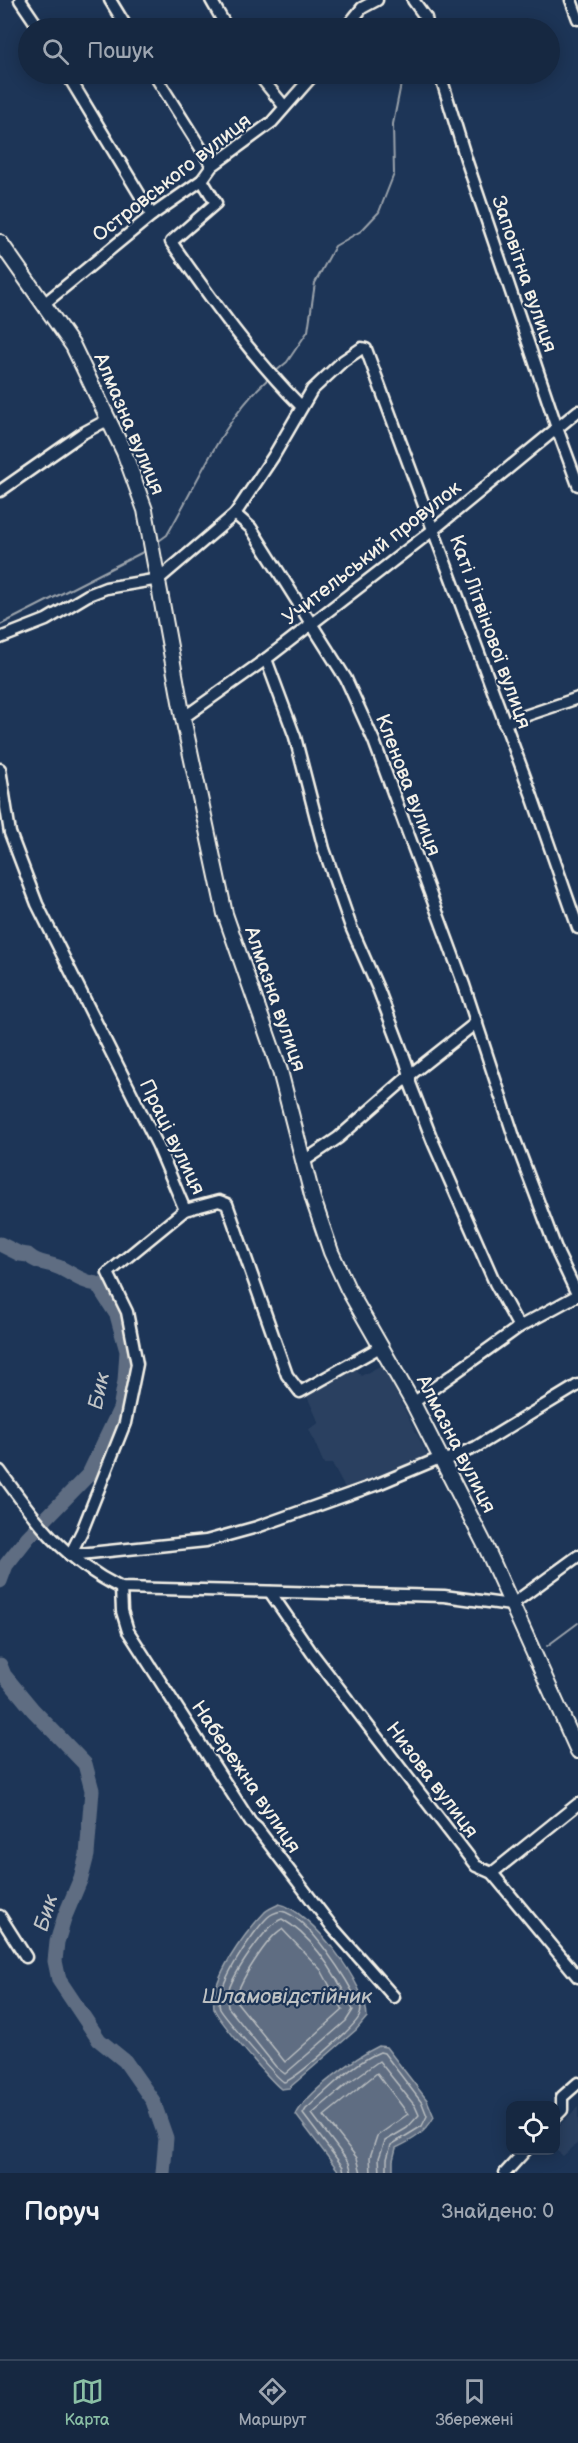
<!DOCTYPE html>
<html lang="uk">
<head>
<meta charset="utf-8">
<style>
	:root { --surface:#162841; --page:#23344c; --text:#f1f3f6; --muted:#9ea6b1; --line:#35445a; --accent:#8abfa5 }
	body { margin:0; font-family:"Balsamiq Sans",sans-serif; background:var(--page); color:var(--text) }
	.controls { position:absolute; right:18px; bottom:18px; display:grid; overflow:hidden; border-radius:12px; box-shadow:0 3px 15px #0003 }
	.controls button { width:54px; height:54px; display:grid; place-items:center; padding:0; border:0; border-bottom:2px solid var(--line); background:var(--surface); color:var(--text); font:30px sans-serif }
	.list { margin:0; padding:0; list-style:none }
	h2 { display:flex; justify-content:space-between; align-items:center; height:78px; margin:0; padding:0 24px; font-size:26px }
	h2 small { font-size:20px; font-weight:400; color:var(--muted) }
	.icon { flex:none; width:33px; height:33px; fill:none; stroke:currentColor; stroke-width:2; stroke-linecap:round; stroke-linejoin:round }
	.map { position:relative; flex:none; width:578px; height:2173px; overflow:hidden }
	.search { position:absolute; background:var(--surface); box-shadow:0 3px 15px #0003; left:18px; right:18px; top:18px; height:66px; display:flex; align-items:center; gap:15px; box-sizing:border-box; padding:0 21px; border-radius:33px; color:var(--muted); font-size:22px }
	.sheet { height:186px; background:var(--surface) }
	nav { display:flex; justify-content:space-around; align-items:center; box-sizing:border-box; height:84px; border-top:2px solid var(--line); background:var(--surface); font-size:16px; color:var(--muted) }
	nav a { display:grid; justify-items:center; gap:3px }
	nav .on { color:var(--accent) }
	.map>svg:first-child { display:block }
</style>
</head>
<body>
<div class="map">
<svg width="578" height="2173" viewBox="0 0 578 2173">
	<rect width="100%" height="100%" fill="#1d3557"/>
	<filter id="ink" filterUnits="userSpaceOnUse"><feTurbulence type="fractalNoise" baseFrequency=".0167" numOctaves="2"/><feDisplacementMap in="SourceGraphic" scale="12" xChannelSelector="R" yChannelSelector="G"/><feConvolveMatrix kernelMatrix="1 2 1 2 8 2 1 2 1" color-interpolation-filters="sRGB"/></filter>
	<g filter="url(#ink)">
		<g fill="#2a4060">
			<path d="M382,1365L429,1458L383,1478L346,1490L332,1464H324L309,1429L319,1423L306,1394L355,1367L361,1376Z"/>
			<path d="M578,2107V2143L563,2156L556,2150V2129Z"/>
		</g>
		<g fill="#5e6d82" stroke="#9aa2ab" stroke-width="1.5">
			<path d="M279,1904C311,1910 367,1986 367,2017L356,2030L289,2088L281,2089C271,2081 215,2017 214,2008C210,1979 244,1934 264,1913C267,1909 274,1907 279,1904Z"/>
			<path d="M379,2046L386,2047L427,2100L434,2117C425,2133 413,2140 396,2148L393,2160V2173H340L296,2115C306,2093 356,2057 379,2046Z"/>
		</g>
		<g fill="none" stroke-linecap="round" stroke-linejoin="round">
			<g stroke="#b8bcbf" stroke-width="1.5">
				<path d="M281,1911C309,1916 349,1983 361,2008C361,2012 361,2013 359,2017C353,2028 295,2080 284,2082C277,2079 223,2015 220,2009C213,1989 254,1930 268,1917C271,1914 277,1912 281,1911Z"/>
				<path d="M282,1919C314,1937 338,1978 353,2010L346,2021L285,2074L276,2067L228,2007C227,2002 227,1997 228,1992C233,1975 266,1924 282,1919Z"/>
				<path d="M282,1929L321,1970L343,2010L285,2062L236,2001C236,1985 268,1937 282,1929Z"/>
				<path d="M344,2173L343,2167L303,2114L306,2109C329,2089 353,2063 380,2052L384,2053L422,2103L427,2116L422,2126L391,2145L387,2159V2173"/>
				<path d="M352,2173L349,2163L312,2114L348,2083L379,2061L415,2106L419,2115L407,2128L385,2141L379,2158L380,2173"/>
				<path d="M361,2173L357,2158L324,2116L377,2073L408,2114L377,2136L370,2157L371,2173"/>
			</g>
			<g stroke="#9aa2ab" stroke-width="2">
				<path d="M418,28L420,18"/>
				<path d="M275,372L287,362L308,331L315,283L335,246L361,231L379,212L394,174L393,124L403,74"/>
				<path d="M156,543L167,535C198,482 222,420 269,378"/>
				<path d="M0,625L147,550"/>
				<path d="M547,1646L578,1623"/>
			</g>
			<g stroke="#5e6d82" stroke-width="15">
				<path d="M0,1244L20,1254L28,1255C38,1264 46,1262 58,1267C72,1273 81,1282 97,1284L117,1315L127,1351L125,1381L120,1409L89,1474L28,1537L6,1565L0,1581"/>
				<path d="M0,1665L4,1675L33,1710L85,1764L92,1790L87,1855L81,1878L65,1916L57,1942L55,1961L59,1980L99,2040L125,2061L153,2101L166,2138L163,2173"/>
			</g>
			<g stroke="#f4f1e8" stroke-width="15">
				<g id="minor">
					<path d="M20,0L39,28"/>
					<path d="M110,0L127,28"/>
					<path d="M211,0L227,28"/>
					<path d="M413,0L426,18L428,28"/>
					<path d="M571,0L578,19"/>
					<path d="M346,28L362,8L377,0"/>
					<path d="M67,74L152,215"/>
					<path d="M154,74L212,166"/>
					<path d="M258,74L284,106"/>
					<path d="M440,74L466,159L557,428L578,485"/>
					<path d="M202,180L216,203L171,242C212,300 251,356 301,406"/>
					<path d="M45,303L152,215L202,180L212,166L272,122L314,74"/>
					<path d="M0,491L83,433L109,419"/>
					<path d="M0,638L46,620L88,595L106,588L159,579L235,514"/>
					<path d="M266,659L295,737L324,849L351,927L379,991L406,1062L410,1075V1083L433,1142L495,1283L519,1327"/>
					<path d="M183,718L266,659L433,530L578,411"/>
					<path d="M504,723L578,698"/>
					<path d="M0,769L10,833L37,904L158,1146L185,1210L219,1201L227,1204L287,1375L300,1392L382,1346"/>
					<path d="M304,1161L338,1138L410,1075L477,1022"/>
					<path d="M578,1296L558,1254L515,1140L464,985L374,741L346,679L251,528L235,514L273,457L312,390L343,361L362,348L366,349L532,796L578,928"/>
					<path d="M413,1403L519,1327L578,1295"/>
					<path d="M443,1461L476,1447L578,1385"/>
					<path d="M0,1471C36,1522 63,1559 121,1588L444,1596L511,1605L578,1556"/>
					<path d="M70,1555L82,1531L125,1423L137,1364L127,1312L108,1273L185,1210"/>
					<path d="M70,1555L206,1541L257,1527L378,1484L440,1458"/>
					<path d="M121,1588L122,1611L128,1631L251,1823L257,1828L333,1928L394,1997"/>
					<path d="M270,1592L312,1653L476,1866L492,1873L578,1977"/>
					<path d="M492,1873L578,1804"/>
					<path d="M0,1916L26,1957"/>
					<path d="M556,2116L562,2110V2097L578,2083"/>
					<path d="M505,2173L526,2150"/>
				</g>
			</g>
			<g stroke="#f4f1e8" stroke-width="18">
				<path id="major" d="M0,242L73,346L124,452L145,510L183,718L225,914L280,1071L313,1199L331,1252L348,1289L413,1403L485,1545L578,1751"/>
			</g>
			<use href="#minor" stroke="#1d3557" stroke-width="10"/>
			<use href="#major" stroke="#1d3557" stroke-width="14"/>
		</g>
	</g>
	<g text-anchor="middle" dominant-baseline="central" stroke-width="4.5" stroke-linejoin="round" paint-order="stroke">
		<g font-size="20" fill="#f4f1e8" stroke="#1d3557">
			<text transform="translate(172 178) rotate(-38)">Островського вулиця</text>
			<text transform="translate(524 274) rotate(71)">Заповітна вулиця</text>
			<text transform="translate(129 424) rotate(67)">Алмазна вулиця</text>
			<text transform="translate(372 553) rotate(-38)">Учительський провулок</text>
			<text transform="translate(490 632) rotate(70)">Каті Літвінової вулиця</text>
			<text transform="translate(408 785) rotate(69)">Кленова вулиця</text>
			<text transform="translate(275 999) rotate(71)">Алмазна вулиця</text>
			<text transform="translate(172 1137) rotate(64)">Праці вулиця</text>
			<text transform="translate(456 1444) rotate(63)">Алмазна вулиця</text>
			<text transform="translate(246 1777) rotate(56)">Набережна вулиця</text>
			<text transform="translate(432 1780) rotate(53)">Низова вулиця</text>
		</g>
		<g font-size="21" font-style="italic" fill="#c0c3c4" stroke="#1d3557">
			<text transform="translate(99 1391) rotate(-78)">Бик</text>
			<text transform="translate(46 1913) rotate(-73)">Бик</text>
			<text x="287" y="1996">Шламовідстійник</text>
		</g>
	</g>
</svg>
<div class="controls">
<button><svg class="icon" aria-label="locate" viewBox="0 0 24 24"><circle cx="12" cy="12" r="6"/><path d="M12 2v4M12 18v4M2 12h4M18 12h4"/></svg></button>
</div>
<div class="search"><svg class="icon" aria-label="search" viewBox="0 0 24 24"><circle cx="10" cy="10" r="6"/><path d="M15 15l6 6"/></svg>Пошук</div>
</div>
<section class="sheet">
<h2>Поруч<small>Знайдено: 0</small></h2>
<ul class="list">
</ul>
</section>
<nav>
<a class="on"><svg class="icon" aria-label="map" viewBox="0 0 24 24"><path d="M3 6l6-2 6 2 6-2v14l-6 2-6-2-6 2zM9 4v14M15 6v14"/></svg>Карта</a>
<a><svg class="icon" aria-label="directions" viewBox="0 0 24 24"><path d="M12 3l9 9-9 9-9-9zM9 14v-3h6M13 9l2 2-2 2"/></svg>Маршрут</a>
<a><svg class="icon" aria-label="saved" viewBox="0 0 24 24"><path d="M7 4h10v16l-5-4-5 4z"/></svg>Збережені</a>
</nav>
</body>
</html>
